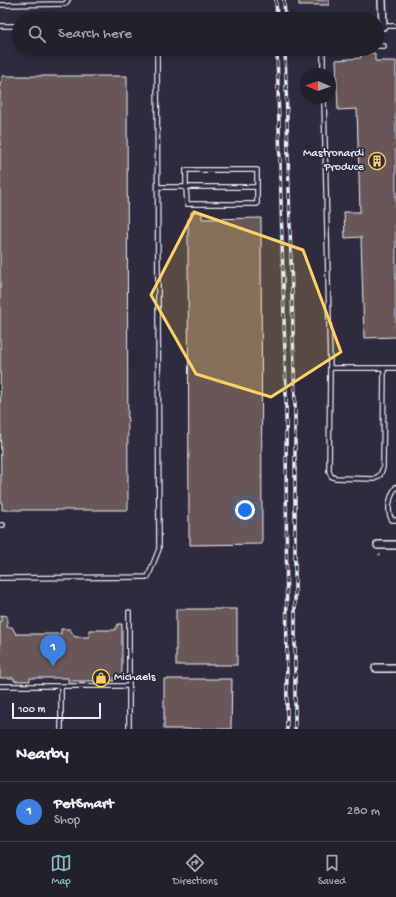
<!DOCTYPE html>
<html lang="en">
<head>
<meta charset="utf-8">
<style>
	:root { --surface:#23202e; --page:#2b2836; --text:#f1f3f6; --muted:#a3a3aa; --line:#403e4a; --accent:#8bbbb9 }
	body { margin:0; font-family:"Gochi Hand",sans-serif; background:var(--page); color:var(--text) }
	.compass { position:absolute; left:300px; top:68px; width:36px; height:36px; border-radius:50%; background:var(--surface); box-shadow:0 2px 6px #0003; rotate:272deg }
	.scale { position:absolute; left:12px; bottom:10px; width:89px; box-sizing:border-box; padding-left:4px; border:2px solid #e8f1f8; border-top:0; font-size:11px; line-height:14px; white-space:nowrap; color:#e8f1f8; -webkit-text-stroke:3px #2f2a3d; paint-order:stroke }
	.you { position:absolute; left:245px; top:510px; width:14px; height:14px; margin:-10px; border:3px solid #fff; border-radius:50%; background:#1a73e8; box-shadow:0 0 0 6px #1a73e833 }
	.badge { display:grid; place-items:center; width:26px; height:26px; border-radius:50%; background:var(--accent); color:#fff; font-size:13px; font-weight:700 }
	.pin { position:absolute; translate:-50% -33px; filter:drop-shadow(0 1px 2px #0008) }
	.pin::after { content:''; position:absolute; top:21px; width:14px; height:12px; background:inherit; clip-path:polygon(0 0,100% 0,50% 100%) }
	.list { margin:0; padding:0; list-style:none }
	h2 { display:flex; justify-content:space-between; align-items:center; height:52px; margin:0; padding:0 16px; font-size:17px }
	h2 small { font-size:13px; font-weight:400; color:var(--muted) }
	.list li { display:grid; grid-template-columns:26px 1fr auto; gap:12px; align-items:center; box-sizing:border-box; height:60px; padding:0 16px; border-top:1px solid var(--line) }
	.list b { display:block; font-size:15px; white-space:nowrap }
	.list p { margin:0; font-size:13px; white-space:nowrap; color:var(--muted) }
	.list em { font-size:13px; font-style:normal; color:var(--muted) }
	.icon { flex:none; width:22px; height:22px; fill:none; stroke:currentColor; stroke-width:2; stroke-linecap:round; stroke-linejoin:round }
	.map { position:relative; flex:none; width:396px; height:729px; overflow:hidden }
	.search { position:absolute; background:var(--surface); box-shadow:0 2px 6px #0003; left:12px; right:12px; top:12px; height:44px; display:flex; align-items:center; gap:10px; box-sizing:border-box; padding:0 14px; border-radius:22px; color:var(--muted); font-size:15px }
	.sheet { height:112px; background:var(--surface) }
	nav { display:flex; justify-content:space-around; align-items:center; box-sizing:border-box; height:56px; border-top:1px solid var(--line); background:var(--surface); font-size:11px; color:var(--muted) }
	nav a { display:grid; justify-items:center; gap:2px }
	nav .on { color:var(--accent) }
	.map>svg:first-child { display:block }
</style>
</head>
<body>
<div class="map">
<svg width="396" height="729" viewBox="0 0 396 729">
	<rect width="100%" height="100%" fill="#2f2a3d"/>
	<filter id="ink" filterUnits="userSpaceOnUse"><feTurbulence type="fractalNoise" baseFrequency=".025" numOctaves="2"/><feDisplacementMap in="SourceGraphic" scale="8" xChannelSelector="R" yChannelSelector="G"/><feConvolveMatrix kernelMatrix="1 2 1 2 8 2 1 2 1" color-interpolation-filters="sRGB"/></filter>
	<g filter="url(#ink)">
		<g fill="#6a5958" stroke="#e8f1f8">
			<rect x="299" y="0" width="30" height="5"/>
			<path d="M375,53V61H396V337L364,338L361,237L345,238L344,212H360L357,109L338,110L336,60L361,58V54Z"/>
			<path d="M2,76H127L128,510H2V503H1L0,340V82H2Z"/>
			<path d="M191,212H202V219L261,218L262,544L190,545V537H189L188,219H191Z"/>
			<rect x="176" y="609" width="61" height="56"/>
			<path d="M1,615L7,616V627H12L16,634H61V629H70L75,637H89V630H115L118,624H122V678H114V681H68V678H30V681H14V678H0V622H1Z"/>
			<path d="M164,679H232L231,729H164Z"/>
		</g>
		<g fill="none" stroke-linecap="round" stroke-linejoin="round">
			<g stroke="#e8f1f8" stroke-width="6">
				<g id="lane">
					<path d="M0,5L65,4L68,0"/>
					<path d="M0,26H19"/>
					<path d="M383,26H396"/>
					<path d="M377,46H384"/>
					<path d="M323,49V74"/>
					<path d="M324,98L330,368H396"/>
					<path d="M158,187H186V170H257V204H187L186,187H257"/>
					<path d="M330,368L329,471L331,476L335,478L374,479L380,475L383,468L384,368"/>
					<path d="M396,487C390,495 386,511 392,520H396"/>
					<path d="M0,525H3"/>
					<path d="M0,578L148,577L159,549L157,49"/>
					<path d="M129,612V729"/>
					<path d="M0,686H129"/>
					<path d="M61,729V686"/>
				</g>
			</g>
			<g stroke="#e8f1f8" stroke-width="10">
				<g id="street">
					<path d="M382,0L383,26"/>
					<path d="M378,545H396"/>
					<path d="M376,668H396"/>
				</g>
			</g>
			<path stroke="#e8f1f8" stroke-width="1" stroke-dasharray="4 3" stroke-linecap="butt" d="M378,555L381,554"/>
			<use href="#lane" stroke="#2f2a3d" stroke-width="3.5"/>
			<use href="#street" stroke="#2f2a3d" stroke-width="7"/>
			<g stroke="#e8f1f8" stroke-width="3.5">
				<g id="rail">
					<path d="M276,0L277,19"/>
					<path d="M284,0L285,19"/>
					<path d="M277,49L286,394L287,729"/>
					<path d="M285,49L295,402V729"/>
				</g>
			</g>
			<use href="#rail" stroke="#2f2a3d" stroke-width="2" stroke-dasharray="6" stroke-linecap="butt"/>
		</g>
	</g>
	<path fill="#ffd166" fill-opacity="0.2" stroke="#ffd166" stroke-width="3" stroke-linejoin="round" d="M194,212L303,250L341,352L271,397L196,374L151,295Z"/>
	<defs>
		<g id="building-ring" transform="scale(0.9)"><circle r="9.5" fill="#2f2a3d" stroke="#ffd166" stroke-width="1.5"/><path d="M-4-6H4V6H1V3H-1V6H-4ZM-2.5-4.3h1.7v1.8h-1.7ZM.8-4.3h1.7v1.8H.8ZM-2.5-1h1.7V.8h-1.7ZM.8-1h1.7V.8H.8Z" fill="#ffd166"/></g>
		<g id="shop-ring" transform="scale(0.9)"><circle r="9.5" fill="#2f2a3d" stroke="#ffd166" stroke-width="1.5"/><path d="M-5-2.5h2.3a2.7 3.5 0 0 1 5.4 0H5L5.5 6h-11ZM-1.5-2.5h3a1.5 2.3 0 0 0-3 0Z" fill="#ffd166"/></g>
	</defs>
	<g fill-rule="evenodd">
		<use href="#building-ring" x="377" y="161"/>
		<use href="#shop-ring" x="101" y="678"/>
	</g>
	<g text-anchor="middle" dominant-baseline="central" stroke-width="3.5" stroke-linejoin="round" paint-order="stroke">
		<g font-size="12" fill="#e8f1f8" stroke="#2f2a3d" text-anchor="end">
			<text x="364" y="154">Mastronardi<tspan x="364" dy="14">Produce</tspan></text>
			<text x="114" y="678" text-anchor="start">Michaels</text>
		</g>
	</g>
</svg>
<svg class="compass" viewBox="-18 -18 36 36"><path d="M0-13l5 13h-10z" fill="#e53935"/><path d="M0 13l5-13h-10z" fill="#a3a3aa"/></svg>
<div class="scale">100 m</div>
<div class="you"></div>
<div class="pin badge" style="left:53px;top:667px;background:#3f7fe0">1</div>
<div class="search"><svg class="icon" aria-label="search" viewBox="0 0 24 24"><circle cx="10" cy="10" r="6"/><path d="M15 15l6 6"/></svg>Search here</div>
</div>
<section class="sheet">
<h2>Nearby<small></small></h2>
<ul class="list">
<li><span class="badge" style="background:#3f7fe0">1</span><div><b>PetSmart</b><p>Shop</p></div><em>280 m</em></li>
</ul>
</section>
<nav>
<a class="on"><svg class="icon" aria-label="map" viewBox="0 0 24 24"><path d="M3 6l6-2 6 2 6-2v14l-6 2-6-2-6 2zM9 4v14M15 6v14"/></svg>Map</a>
<a><svg class="icon" aria-label="directions" viewBox="0 0 24 24"><path d="M12 3l9 9-9 9-9-9zM9 14v-3h6M13 9l2 2-2 2"/></svg>Directions</a>
<a><svg class="icon" aria-label="saved" viewBox="0 0 24 24"><path d="M7 4h10v16l-5-4-5 4z"/></svg>Saved</a>
</nav>
</body>
</html>
